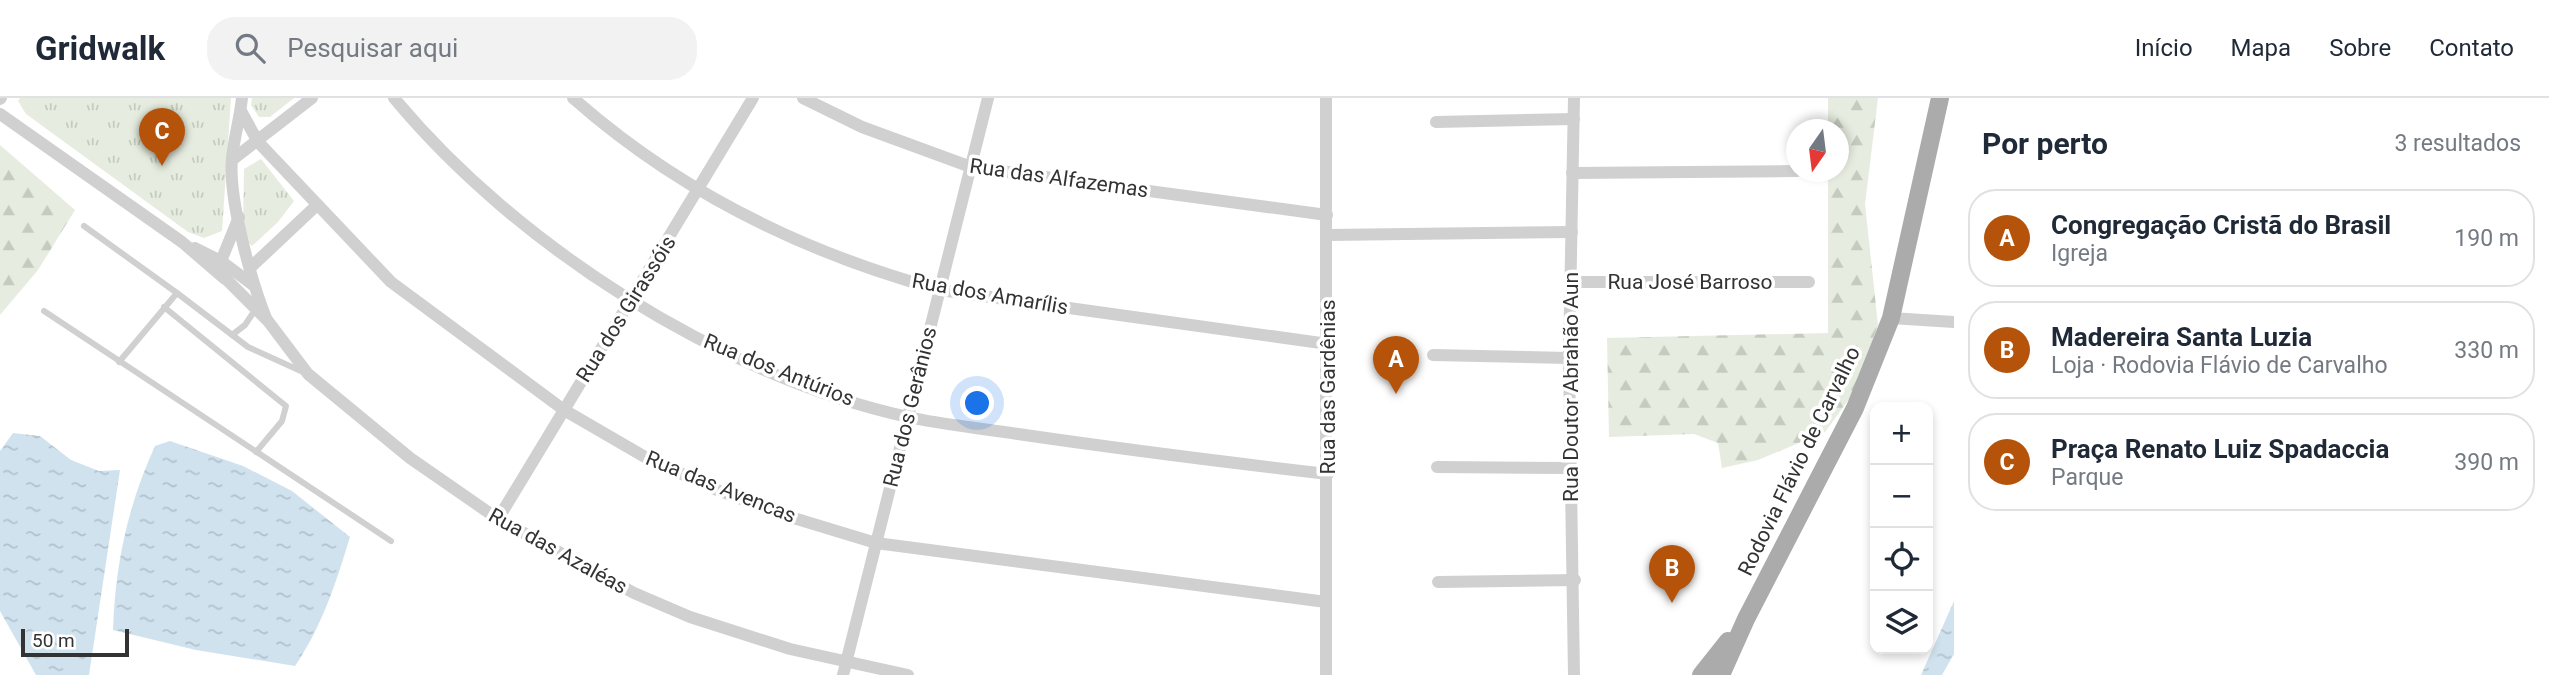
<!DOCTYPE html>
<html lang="pt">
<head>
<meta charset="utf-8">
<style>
	:root { --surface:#fff; --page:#f2f2f3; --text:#1f2937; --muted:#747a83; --line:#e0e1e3; --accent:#b45309 }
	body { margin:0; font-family:Roboto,sans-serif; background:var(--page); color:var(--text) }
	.controls { position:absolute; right:21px; bottom:21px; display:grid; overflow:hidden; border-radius:14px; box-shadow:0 4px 10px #0003 }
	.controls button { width:63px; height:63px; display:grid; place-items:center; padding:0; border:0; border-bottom:2px solid var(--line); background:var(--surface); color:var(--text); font:35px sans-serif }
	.compass { position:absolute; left:1786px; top:21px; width:63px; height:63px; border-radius:50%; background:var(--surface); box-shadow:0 4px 10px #0003; rotate:194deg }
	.scale { position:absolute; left:21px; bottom:18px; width:108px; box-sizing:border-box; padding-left:7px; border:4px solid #333; border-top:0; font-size:19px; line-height:24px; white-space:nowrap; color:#333; -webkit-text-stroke:5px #fff; paint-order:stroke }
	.you { position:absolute; left:978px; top:306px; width:24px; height:24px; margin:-18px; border:5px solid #fff; border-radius:50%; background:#1a73e8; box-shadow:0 0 0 10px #1a73e833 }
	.badge { display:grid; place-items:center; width:46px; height:46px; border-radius:50%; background:var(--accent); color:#fff; font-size:23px; font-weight:700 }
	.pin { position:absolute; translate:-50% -58px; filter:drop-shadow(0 2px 4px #0008) }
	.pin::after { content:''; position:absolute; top:37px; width:24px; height:21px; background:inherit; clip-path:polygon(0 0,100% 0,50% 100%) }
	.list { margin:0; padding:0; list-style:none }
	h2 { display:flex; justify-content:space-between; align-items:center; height:91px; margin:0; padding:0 28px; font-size:30px }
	h2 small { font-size:23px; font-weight:400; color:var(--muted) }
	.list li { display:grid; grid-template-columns:46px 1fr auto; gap:21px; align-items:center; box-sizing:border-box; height:98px; margin:0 14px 14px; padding:0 14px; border:2px solid var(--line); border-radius:28px }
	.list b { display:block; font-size:26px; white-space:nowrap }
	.list p { margin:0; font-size:23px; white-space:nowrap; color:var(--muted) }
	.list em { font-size:23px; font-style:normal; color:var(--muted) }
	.icon { flex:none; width:38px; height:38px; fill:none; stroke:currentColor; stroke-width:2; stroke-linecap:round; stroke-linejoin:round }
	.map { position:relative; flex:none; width:1954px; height:577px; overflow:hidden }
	header { display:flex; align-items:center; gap:42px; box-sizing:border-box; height:98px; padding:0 35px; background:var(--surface); border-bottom:2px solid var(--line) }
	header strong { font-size:33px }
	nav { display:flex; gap:38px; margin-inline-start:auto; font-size:24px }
	.search { width:490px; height:63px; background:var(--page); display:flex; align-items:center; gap:18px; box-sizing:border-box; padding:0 24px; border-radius:28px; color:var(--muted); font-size:26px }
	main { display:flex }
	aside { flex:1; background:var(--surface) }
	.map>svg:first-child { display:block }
</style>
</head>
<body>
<header>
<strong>Gridwalk</strong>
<div class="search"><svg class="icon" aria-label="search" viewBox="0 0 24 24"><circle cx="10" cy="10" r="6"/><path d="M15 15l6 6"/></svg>Pesquisar aqui</div>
<nav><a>Início</a><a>Mapa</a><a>Sobre</a><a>Contato</a></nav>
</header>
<main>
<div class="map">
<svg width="1954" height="577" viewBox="0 0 1954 577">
	<defs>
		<pattern id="grass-tufts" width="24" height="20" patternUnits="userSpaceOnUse" patternTransform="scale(1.75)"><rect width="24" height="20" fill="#e6ecdf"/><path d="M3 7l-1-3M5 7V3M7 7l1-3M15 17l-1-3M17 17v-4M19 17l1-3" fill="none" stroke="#c6cbc0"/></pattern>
		<pattern id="forest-firs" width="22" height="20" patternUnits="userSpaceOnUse" patternTransform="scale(1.75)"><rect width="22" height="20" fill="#e6ecdf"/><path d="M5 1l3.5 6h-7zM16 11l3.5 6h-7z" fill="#c6cbc0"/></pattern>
		<pattern id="water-ripples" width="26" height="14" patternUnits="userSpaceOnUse" patternTransform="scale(1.75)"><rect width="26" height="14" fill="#cfe2ee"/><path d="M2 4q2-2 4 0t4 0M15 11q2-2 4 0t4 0" fill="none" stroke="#b2c2cd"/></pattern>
	</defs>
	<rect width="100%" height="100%" fill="#fff"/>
	<g fill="url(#grass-tufts)">
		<path d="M20,0H231L222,133L204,140L188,134L26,16L18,3Z"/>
		<path d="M252,0H294L270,19H259L251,7Z"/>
		<path d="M261,61L294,103L278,124L252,148L243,139L244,71Z"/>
	</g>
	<g fill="url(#forest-firs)">
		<path d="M1828,0H1878L1865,106L1878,227L1852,297L1825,334L1758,362L1722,370L1718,345L1694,336L1609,339L1607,240L1828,235V74H1839V32L1828,31Z"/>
		<path d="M0,47L75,112L38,172L0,217Z"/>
	</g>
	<g fill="url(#water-ripples)">
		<path d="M13,335L40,338L71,362L99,373L120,372L89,577H36L0,513V353Z"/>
		<path d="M170,343L243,368L292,393L350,439C336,485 322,528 295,568L196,552L113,532C115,467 128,407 155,348Z"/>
		<path d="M1954,503V556L1942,577H1921Z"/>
	</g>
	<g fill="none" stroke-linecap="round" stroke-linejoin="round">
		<g stroke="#d0d0d0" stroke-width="6">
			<path d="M84,128L177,195"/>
			<path d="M164,209L286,308L282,323L256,354"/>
			<path d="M44,213L391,443"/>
			<path d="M232,237L245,227L255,212"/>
			<path d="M119,264L177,195L248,249L303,274"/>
		</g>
		<g stroke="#d0d0d0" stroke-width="12">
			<path d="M242,0C240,20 234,40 232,60C228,100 251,182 266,220"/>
			<path d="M394,0C516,147 720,278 908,319C944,327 981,330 1018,336C1121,351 1224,364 1328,376"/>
			<path d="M573,0C678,93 805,155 940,192L1328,246"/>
			<path d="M803,0L862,29L971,69L1327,117"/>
			<path d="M1326,0V577"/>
			<path d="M0,1L1,0"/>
			<path d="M241,13L258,44L391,184L564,312L645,359L717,392L787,418L876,445L1326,504"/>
			<path d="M0,16L182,144L225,181"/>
			<path d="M1436,24L1574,21"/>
			<path d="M232,62L312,0"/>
			<path d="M1572,75L1797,73"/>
			<path d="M239,119L221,163L226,181L268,223L308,276L410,360L498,421L634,495L690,519L790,551L908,577"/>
			<path d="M1327,137L1572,134"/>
			<path d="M195,150L221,163L253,187"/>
			<path d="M250,170L317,107"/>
			<path d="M1571,184H1809"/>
			<path d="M1891,220L1954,224"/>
			<path d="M1433,257L1569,260"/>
			<path d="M1437,369L1570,370"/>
			<path d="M498,421L753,0"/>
			<path d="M1438,484L1575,482"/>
			<path d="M843,577L988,0"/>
			<path d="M1574,577L1569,260L1574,0"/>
		</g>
		<g stroke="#ababab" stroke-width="18">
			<path d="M1701,577L1728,543"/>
			<path d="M1721,577L1746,521L1855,310L1891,220L1940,0"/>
		</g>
	</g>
	<g text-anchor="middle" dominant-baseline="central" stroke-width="7" stroke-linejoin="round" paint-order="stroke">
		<g font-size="21" fill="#333" stroke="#fff">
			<text transform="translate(1059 80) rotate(8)">Rua das Alfazemas</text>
			<text x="1690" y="184">Rua José Barroso</text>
			<text transform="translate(990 196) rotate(10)">Rua dos Amarílis</text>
			<text transform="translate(626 211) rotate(-58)">Rua dos Girassóis</text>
			<text transform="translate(779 272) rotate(22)">Rua dos Antúrios</text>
			<text transform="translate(1328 289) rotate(-90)">Rua das Gardênias</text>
			<text transform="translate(1571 289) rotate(-90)">Rua Doutor Abrahão Aun</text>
			<text transform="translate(910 309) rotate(-76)">Rua dos Gerânios</text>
			<text transform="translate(1799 363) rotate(-64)">Rodovia Flávio de Carvalho</text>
			<text transform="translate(721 389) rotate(22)">Rua das Avencas</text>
			<text transform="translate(558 453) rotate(29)">Rua das Azaléas</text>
		</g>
	</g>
</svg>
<div class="controls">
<button>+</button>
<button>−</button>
<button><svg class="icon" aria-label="locate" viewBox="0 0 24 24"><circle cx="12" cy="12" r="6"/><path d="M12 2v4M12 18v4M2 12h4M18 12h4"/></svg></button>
<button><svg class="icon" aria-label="layers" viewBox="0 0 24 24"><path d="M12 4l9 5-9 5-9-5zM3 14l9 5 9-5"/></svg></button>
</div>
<svg class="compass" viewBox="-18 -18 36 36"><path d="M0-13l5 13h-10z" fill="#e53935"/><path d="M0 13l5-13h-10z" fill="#747a83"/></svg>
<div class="scale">50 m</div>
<div class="you"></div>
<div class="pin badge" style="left:1396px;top:296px">A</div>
<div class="pin badge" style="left:1672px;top:505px">B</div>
<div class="pin badge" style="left:162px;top:68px">C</div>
</div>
<aside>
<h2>Por perto<small>3 resultados</small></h2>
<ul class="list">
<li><span class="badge">A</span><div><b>Congregação Cristã do Brasil</b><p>Igreja</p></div><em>190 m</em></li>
<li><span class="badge">B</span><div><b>Madereira Santa Luzia</b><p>Loja · Rodovia Flávio de Carvalho</p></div><em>330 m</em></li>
<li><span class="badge">C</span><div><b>Praça Renato Luiz Spadaccia</b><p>Parque</p></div><em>390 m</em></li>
</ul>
</aside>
</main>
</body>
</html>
